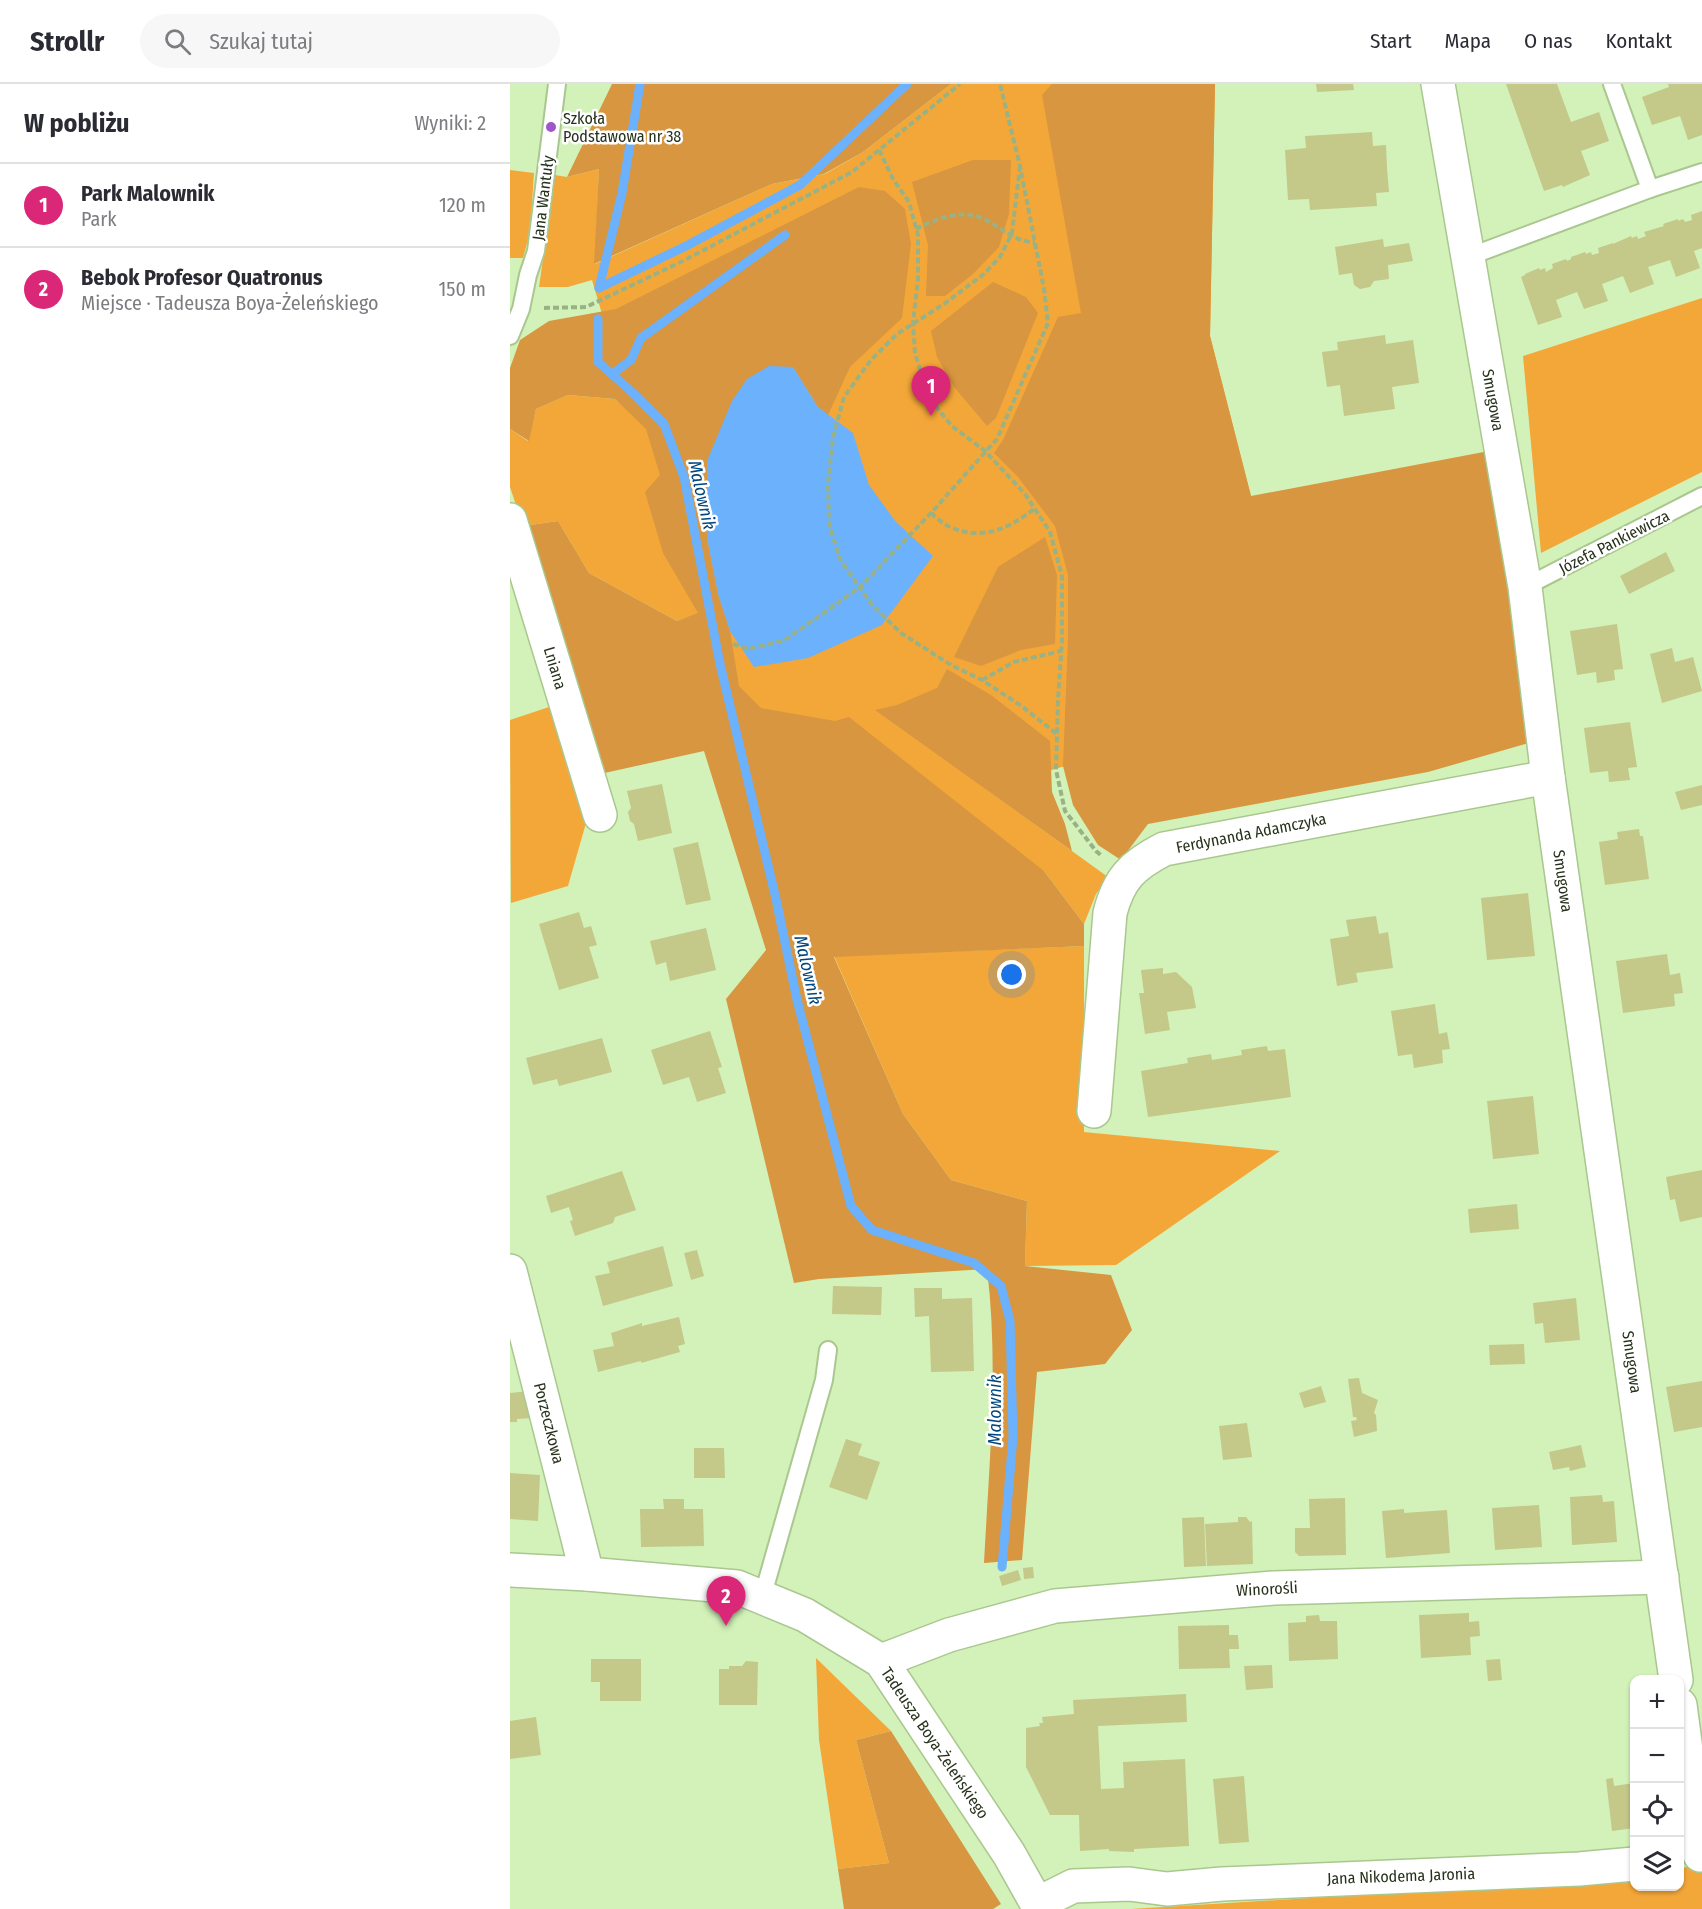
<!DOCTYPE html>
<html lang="pl">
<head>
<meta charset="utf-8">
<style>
	:root { --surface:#fff; --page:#f7f7f7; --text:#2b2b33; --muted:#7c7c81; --line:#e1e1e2; --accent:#db2777 }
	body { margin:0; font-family:"Fira Sans Condensed",sans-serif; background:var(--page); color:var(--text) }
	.controls { position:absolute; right:18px; bottom:18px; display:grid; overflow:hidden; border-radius:12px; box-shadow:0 2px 4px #0004 }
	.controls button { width:54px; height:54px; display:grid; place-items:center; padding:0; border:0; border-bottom:2px solid var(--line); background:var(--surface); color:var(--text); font:30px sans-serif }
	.you { position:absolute; left:502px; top:891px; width:21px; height:21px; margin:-15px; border:4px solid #fff; border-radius:50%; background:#1a73e8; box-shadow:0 0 0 9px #1a73e833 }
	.badge { display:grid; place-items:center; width:39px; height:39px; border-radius:50%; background:var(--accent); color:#fff; font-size:20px; font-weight:700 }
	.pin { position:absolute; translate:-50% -50px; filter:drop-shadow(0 2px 3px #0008) }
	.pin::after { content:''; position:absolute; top:32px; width:21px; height:18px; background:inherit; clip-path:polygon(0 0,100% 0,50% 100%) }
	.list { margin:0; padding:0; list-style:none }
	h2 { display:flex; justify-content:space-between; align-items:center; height:78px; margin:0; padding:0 24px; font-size:26px }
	h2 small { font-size:20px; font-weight:400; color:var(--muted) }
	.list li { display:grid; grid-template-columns:39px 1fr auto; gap:18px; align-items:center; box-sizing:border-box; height:84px; padding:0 24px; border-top:2px solid var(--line) }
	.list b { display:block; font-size:22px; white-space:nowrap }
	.list p { margin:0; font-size:20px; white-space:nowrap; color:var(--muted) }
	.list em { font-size:20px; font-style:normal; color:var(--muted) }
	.icon { flex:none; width:33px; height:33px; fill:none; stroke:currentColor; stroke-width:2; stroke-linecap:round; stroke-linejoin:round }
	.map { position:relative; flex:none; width:1192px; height:1825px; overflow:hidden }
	header { display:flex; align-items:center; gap:36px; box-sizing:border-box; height:84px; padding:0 30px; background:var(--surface); border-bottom:2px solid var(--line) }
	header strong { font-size:28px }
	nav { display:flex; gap:33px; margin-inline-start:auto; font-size:21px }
	.search { width:420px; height:54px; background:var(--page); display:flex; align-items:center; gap:15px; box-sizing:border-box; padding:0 21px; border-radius:33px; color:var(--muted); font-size:22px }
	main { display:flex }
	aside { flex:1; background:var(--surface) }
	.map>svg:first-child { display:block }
</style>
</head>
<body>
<header>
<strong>Strollr</strong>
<div class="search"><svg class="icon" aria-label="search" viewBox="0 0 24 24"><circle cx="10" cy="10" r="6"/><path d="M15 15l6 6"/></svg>Szukaj tutaj</div>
<nav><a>Start</a><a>Mapa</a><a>O nas</a><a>Kontakt</a></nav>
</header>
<main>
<aside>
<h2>W pobliżu<small>Wyniki: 2</small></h2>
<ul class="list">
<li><span class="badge">1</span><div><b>Park Malownik</b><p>Park</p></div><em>120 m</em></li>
<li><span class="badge">2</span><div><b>Bebok Profesor Quatronus</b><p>Miejsce · Tadeusza Boya-Żeleńskiego</p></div><em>150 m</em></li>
</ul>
</aside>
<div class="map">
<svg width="1192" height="1825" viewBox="0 0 1192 1825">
	<rect width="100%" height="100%" fill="#d3f2b9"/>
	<g fill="#f4a739">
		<path d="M441,0H705L700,252L741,412L583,674L476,705L598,793L586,810L574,840L534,787L222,678L179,533L167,537L79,489L48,437L13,442L0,403V345L18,357L26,325L58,311L105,315L121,329L82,196L58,203H29L45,91L57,93L89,85L85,180L262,100L315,90L353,68Z"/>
		<path d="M0,86L24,89L20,148L13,174H0Z"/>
		<path d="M1192,214V388L1031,469L1013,272Z"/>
		<path d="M66,614L90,690L58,802L1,819L0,636Z"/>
		<path d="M574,862V1048L770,1067L606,1181L515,1182L517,1117L441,1096L393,1030L324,872Z"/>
		<path d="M306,1574L381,1647L346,1656L379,1779L328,1785L309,1656Z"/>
		<path d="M1192,1781V1825H621L1105,1795L1124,1792V1802H1170V1784Z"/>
	</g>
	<g fill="#d7963f">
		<path d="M102,0H441L353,68L314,90L262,100L84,180L89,85L57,93Z"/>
		<path d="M542,0H705L700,252L741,412L979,367L1019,659L918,688L638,740L611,776L588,761L563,721L553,682L558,554V491L545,442L508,393L484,369L493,356L548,233L571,229L532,11Z"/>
		<path d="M463,76H501L499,130L489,163L463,190L435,212H416L418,161L402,98Z"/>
		<path d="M349,103L375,107L395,125L401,160L392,234L340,283L318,331L308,323L283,283L197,454L208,510L220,547L229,602L251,624L325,637L339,633L534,787L574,840V862L324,873L393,1030L441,1096L517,1117L515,1182L601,1191L622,1246L595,1280L527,1288L512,1476L474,1479C479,1382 489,1282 477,1185L309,1195L284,1199L216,915L256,866L194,667L90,690L13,442L48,437L79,489L167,537L188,529L153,469L135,408L150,391L136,345L105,315L58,311L26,325L19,357L0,345V284L10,256L39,237L106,225Z"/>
		<path d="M483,198L516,213L528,229L486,334L477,342L444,303L427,273L421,247Z"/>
		<path d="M535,453L547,491L545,560L511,566L471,582L444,573L488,483Z"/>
		<path d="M437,585L481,611L540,657L542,708L555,740L562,767L365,626L387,621L427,604Z"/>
		<path d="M381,1647L491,1820L483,1825H334L328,1785L379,1779L346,1656Z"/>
	</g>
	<path fill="#6cb1fb" d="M259,282L283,283L308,323L343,349L359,401L386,438L423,472L372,541L298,574L244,583L220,547L208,510L197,454V377L222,317L237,295Z"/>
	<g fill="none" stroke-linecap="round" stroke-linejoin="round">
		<g stroke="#6cb1fb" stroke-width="9">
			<path d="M89,204L178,161L290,101L397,0"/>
			<path d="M89,204L112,109L130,0"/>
			<path d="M88,235V278L122,308L154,340L174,393L210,580L266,815L287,916L341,1122L362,1146L464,1179L491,1202L500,1237L503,1353L492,1483"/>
			<path d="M102,290L121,276L131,254L275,151"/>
		</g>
	</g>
	<g fill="#c4c889">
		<path d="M806,0H843L844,6L807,8Z"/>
		<path d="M996,0H1047L1061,38L1089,28L1099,57L1071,67L1080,91L1053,103L1052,101L1034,107Z"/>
		<path d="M1158,0H1192V51L1178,56L1170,32L1142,41L1132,13L1159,3Z"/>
		<path d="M862,48L863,62L876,61L877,84L879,108L866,109L867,122L800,126L799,115L778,116L775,66L796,64L795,52Z"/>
		<path d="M1192,127V164L1184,167L1190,184L1166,193L1160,176L1138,183L1144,200L1120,209L1113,192L1092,200L1098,217L1074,225L1067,208L1046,216L1052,233L1028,241L1011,193L1015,191V190L1029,184L1030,186L1035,184L1036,188L1043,184L1042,180L1056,175L1057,177L1061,175V173L1075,168L1076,170L1081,168L1082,171L1089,169L1088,164L1103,159V160L1121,152L1122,154L1127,152L1128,155L1136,152L1134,148L1154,142L1153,140L1168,135V137L1173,135L1175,138L1182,136L1181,131Z"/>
		<path d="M873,155L874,163L899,159L903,177L878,181L879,195L864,197L860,203L850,205L844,201L842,189L829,191L825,163Z"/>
		<path d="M875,251L876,260L903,256L909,299L882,303L885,325L834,332L830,301L817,303L812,268L828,266L827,258Z"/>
		<path d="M1156,468L1165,487L1119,510L1110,492Z"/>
		<path d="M1107,540L1113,585L1104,586L1105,596L1087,599L1086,588L1067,591L1060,547Z"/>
		<path d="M1162,564L1165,578L1183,573L1192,607L1152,619L1140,570Z"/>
		<path d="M1120,638L1127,683L1118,684L1120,696L1099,698L1098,687L1080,689L1074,644Z"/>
		<path d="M152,700L162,749L128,757L124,740L120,737L118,728L121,724L117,707Z"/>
		<path d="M1192,701V721L1171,726L1165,708Z"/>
		<path d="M1129,745L1130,752H1133L1139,795L1095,801L1089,758L1108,755L1107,748Z"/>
		<path d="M188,758L201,816L176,821L163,764Z"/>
		<path d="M1018,809L1025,872L977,876L971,814Z"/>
		<path d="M69,828L74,844L81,842L87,861L79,863L89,894L49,906L29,840Z"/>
		<path d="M866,832L869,850L878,848L883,884L846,889L848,898L827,902L820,855L839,852L836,836Z"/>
		<path d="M196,844L206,886L160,897L156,878L146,881L140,857Z"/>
		<path d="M1157,870L1160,891L1170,889L1173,909L1164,910L1165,922L1113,929L1106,877Z"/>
		<path d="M653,884V890L666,888L682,903L686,924L657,928L660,946L635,950L629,909H634L631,886Z"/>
		<path d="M925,920L929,950L937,948L940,965L932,966L933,979L904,984L902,970L888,972L881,927Z"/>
		<path d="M200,947L212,983L208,984L216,1009L187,1018L179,993L153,1001L141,966Z"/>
		<path d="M92,954L102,988L49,1002L47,995L23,1001L16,974Z"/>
		<path d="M757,962L758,967L775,965L781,1013L638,1033L631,987L678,979L677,974L701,970L702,976L732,971L731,966Z"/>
		<path d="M1023,1012L1029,1070L983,1075L977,1017Z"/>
		<path d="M1192,1086V1133L1170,1138L1165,1115L1160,1116L1156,1093Z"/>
		<path d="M112,1087L126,1126L105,1133L103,1139L65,1152L60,1137L63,1136L59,1123L41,1129L36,1112Z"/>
		<path d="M1007,1120L1009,1145L960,1149L958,1125Z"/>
		<path d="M153,1162L163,1202L93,1222L85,1192L100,1189L97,1178Z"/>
		<path d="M187,1166L194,1192L181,1196L174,1169Z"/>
		<path d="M323,1202L372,1203L371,1231L322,1230Z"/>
		<path d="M404,1204H432V1215L462,1214L464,1287L421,1288L419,1232L405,1233Z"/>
		<path d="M1066,1214L1070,1256L1035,1259L1033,1239L1025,1240L1023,1219Z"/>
		<path d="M169,1233L175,1260L168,1262L170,1268L131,1279V1277L88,1288L83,1266L104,1262L101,1249L132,1239V1242Z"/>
		<path d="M1014,1260L1015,1280L980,1281L979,1261Z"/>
		<path d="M849,1294L852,1309L868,1316L864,1329L866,1331L867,1347L844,1353L841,1337L847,1336L846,1333H843L838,1295Z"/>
		<path d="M1192,1297V1343L1164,1348L1156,1303Z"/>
		<path d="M811,1302L816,1318L794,1324L789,1309Z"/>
		<path d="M20,1307L24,1334L7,1335V1338H0V1309Z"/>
		<path d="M737,1339L742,1373L713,1376L709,1342Z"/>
		<path d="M336,1355L352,1360L348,1371L370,1378L357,1416L319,1403Z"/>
		<path d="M1071,1361L1076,1383L1060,1387L1059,1383L1043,1386L1039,1368Z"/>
		<path d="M184,1364H214L215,1394H184Z"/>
		<path d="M0,1389L30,1391L28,1437L0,1435Z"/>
		<path d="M1092,1411L1093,1418L1104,1417L1107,1458L1062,1461L1060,1413Z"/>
		<path d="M835,1414L836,1471L789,1472L785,1468V1444H800L799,1415Z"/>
		<path d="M153,1415H174V1425H193L194,1462L131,1463L130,1425H154Z"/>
		<path d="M1029,1421L1032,1463L985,1466L982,1424Z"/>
		<path d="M894,1425V1429L937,1426L940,1469L876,1474L872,1427Z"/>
		<path d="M694,1433L696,1482L674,1483L672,1434Z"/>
		<path d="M728,1433H736L740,1438L742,1437L743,1480L697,1482L695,1440L728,1438Z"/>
		<path d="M523,1483L524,1494L514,1495L513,1484Z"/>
		<path d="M508,1486L511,1496L492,1502L489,1492Z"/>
		<path d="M959,1529V1538L969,1537L970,1552L960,1553L961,1571L911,1574L909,1531Z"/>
		<path d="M809,1531L810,1537H827L828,1575L779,1577L778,1539L796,1538V1532Z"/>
		<path d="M719,1541V1551H728L729,1565H719L720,1584L669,1585L668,1542Z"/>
		<path d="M81,1575H131V1617H90V1598H81Z"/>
		<path d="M990,1575L992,1596L978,1597L976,1576Z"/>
		<path d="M236,1577L248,1578L247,1621H209V1585H219V1582H232Z"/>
		<path d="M762,1581L763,1604L736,1606L734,1582Z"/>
		<path d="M676,1610L677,1638L588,1642L591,1705L614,1704L613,1678L675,1675L679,1762L624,1765V1768L599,1767V1765L570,1767L569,1731H540L516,1683V1644L530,1642L529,1639H533L532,1633L564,1630L563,1616Z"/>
		<path d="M26,1633L31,1671L0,1675V1637Z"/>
		<path d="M734,1692L739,1758L709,1760L703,1695Z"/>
		<path d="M1103,1694L1104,1702L1124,1699V1744L1102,1747L1096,1695Z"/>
	</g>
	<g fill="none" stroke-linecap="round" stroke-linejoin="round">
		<g stroke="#a9c78f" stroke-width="20">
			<g id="service">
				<path d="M1102,0L1140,105"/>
				<path d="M958,173L1140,105L1192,88"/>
				<path d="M0,252L11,225L18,191L26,167L47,0"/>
				<path d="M1015,503L1192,412"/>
				<path d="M252,1514L314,1296L318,1266"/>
			</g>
		</g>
		<g stroke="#a9c78f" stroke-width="36">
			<g id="minor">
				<path d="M928,0L1015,503L1038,693L1166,1596"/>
				<path d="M0,436L90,731"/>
				<path d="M584,1027L600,829C609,794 623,781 654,765L1038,693"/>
				<path d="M0,1187L77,1490"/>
				<path d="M371,1577L439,1551L545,1522L764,1504L1152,1493"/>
				<path d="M1170,1621L1190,1771"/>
				<path d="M527,1820L563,1802L619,1800L657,1805L712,1800L1069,1785L1124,1780"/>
			</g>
		</g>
		<g stroke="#a9c78f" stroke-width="36">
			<path id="tertiary" d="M0,1486L77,1490L227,1503L295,1531L371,1577L499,1770L530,1825"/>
		</g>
		<g stroke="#99b184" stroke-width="4" stroke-dasharray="6 3" stroke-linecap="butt">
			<path d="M369,66L383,95L399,118L408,151V195L403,239L405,269L418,313L442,342L475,367L515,410L540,448L552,492V557L548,616L546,686L555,727L586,767L592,772"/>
			<path d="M510,82L502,149L490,173L474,190L434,220L387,250L361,276L334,313L323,353L318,399L319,440L330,475L362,521L391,549L441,581L472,596L510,621L547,650"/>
			<path d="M406,145C428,134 455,123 478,137C496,147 503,156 525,159"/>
			<path d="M34,224L76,223L173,177L342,88L450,0"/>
			<path d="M421,429C427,434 433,440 440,443C473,457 498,445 524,425"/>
			<path d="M223,560L239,565L275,556L350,503L421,429L487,355L538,239L534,205L510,82L490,0"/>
			<path d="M472,596L504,578L551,567"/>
		</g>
		<use href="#service" stroke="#fff" stroke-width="16"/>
		<use href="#minor" stroke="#fff" stroke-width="33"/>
		<use href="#tertiary" stroke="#fff" stroke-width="33"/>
	</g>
	<circle fill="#9e56c9" stroke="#fff" stroke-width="2" cx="41" cy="43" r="6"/>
	<g text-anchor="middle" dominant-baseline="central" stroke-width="5" stroke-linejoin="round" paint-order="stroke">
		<g font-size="16" fill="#26311b" stroke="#fff" text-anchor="start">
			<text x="53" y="34">Szkoła<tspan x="53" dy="18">Podstawowa nr 38</tspan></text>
		</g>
		<g font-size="16" fill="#26311b" stroke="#fff">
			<text transform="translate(33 114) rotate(-83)">Jana Wantuły</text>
			<text transform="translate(983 316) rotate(80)">Smugowa</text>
			<text transform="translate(1104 458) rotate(-27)">Józefa Pankiewicza</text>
			<text transform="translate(45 584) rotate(73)">Lniana</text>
			<text transform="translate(741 749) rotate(-11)">Ferdynanda Adamczyka</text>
			<text transform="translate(1053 797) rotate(82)">Smugowa</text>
			<text transform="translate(1122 1278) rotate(82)">Smugowa</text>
			<text transform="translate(39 1339) rotate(76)">Porzeczkowa</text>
			<text transform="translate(757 1505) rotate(-3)">Winorośli</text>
			<text transform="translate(425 1659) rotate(56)">Tadeusza Boya-Żeleńskiego</text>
			<text transform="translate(891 1792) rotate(-2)">Jana Nikodema Jaronia</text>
		</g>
		<g font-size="18" font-style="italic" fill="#01467f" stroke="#fff">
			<text transform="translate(192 411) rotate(77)">Malownik</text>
			<text transform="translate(298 886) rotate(77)">Malownik</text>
			<text transform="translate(485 1326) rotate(-90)">Malownik</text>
		</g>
	</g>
</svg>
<div class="controls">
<button>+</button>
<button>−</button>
<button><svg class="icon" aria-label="locate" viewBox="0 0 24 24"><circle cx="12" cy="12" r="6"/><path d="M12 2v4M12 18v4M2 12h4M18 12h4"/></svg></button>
<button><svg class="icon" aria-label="layers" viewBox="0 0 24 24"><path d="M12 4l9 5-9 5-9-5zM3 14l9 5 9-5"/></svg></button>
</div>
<div class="you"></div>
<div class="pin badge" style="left:421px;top:332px">1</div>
<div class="pin badge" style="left:216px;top:1542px">2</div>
</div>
</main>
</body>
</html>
